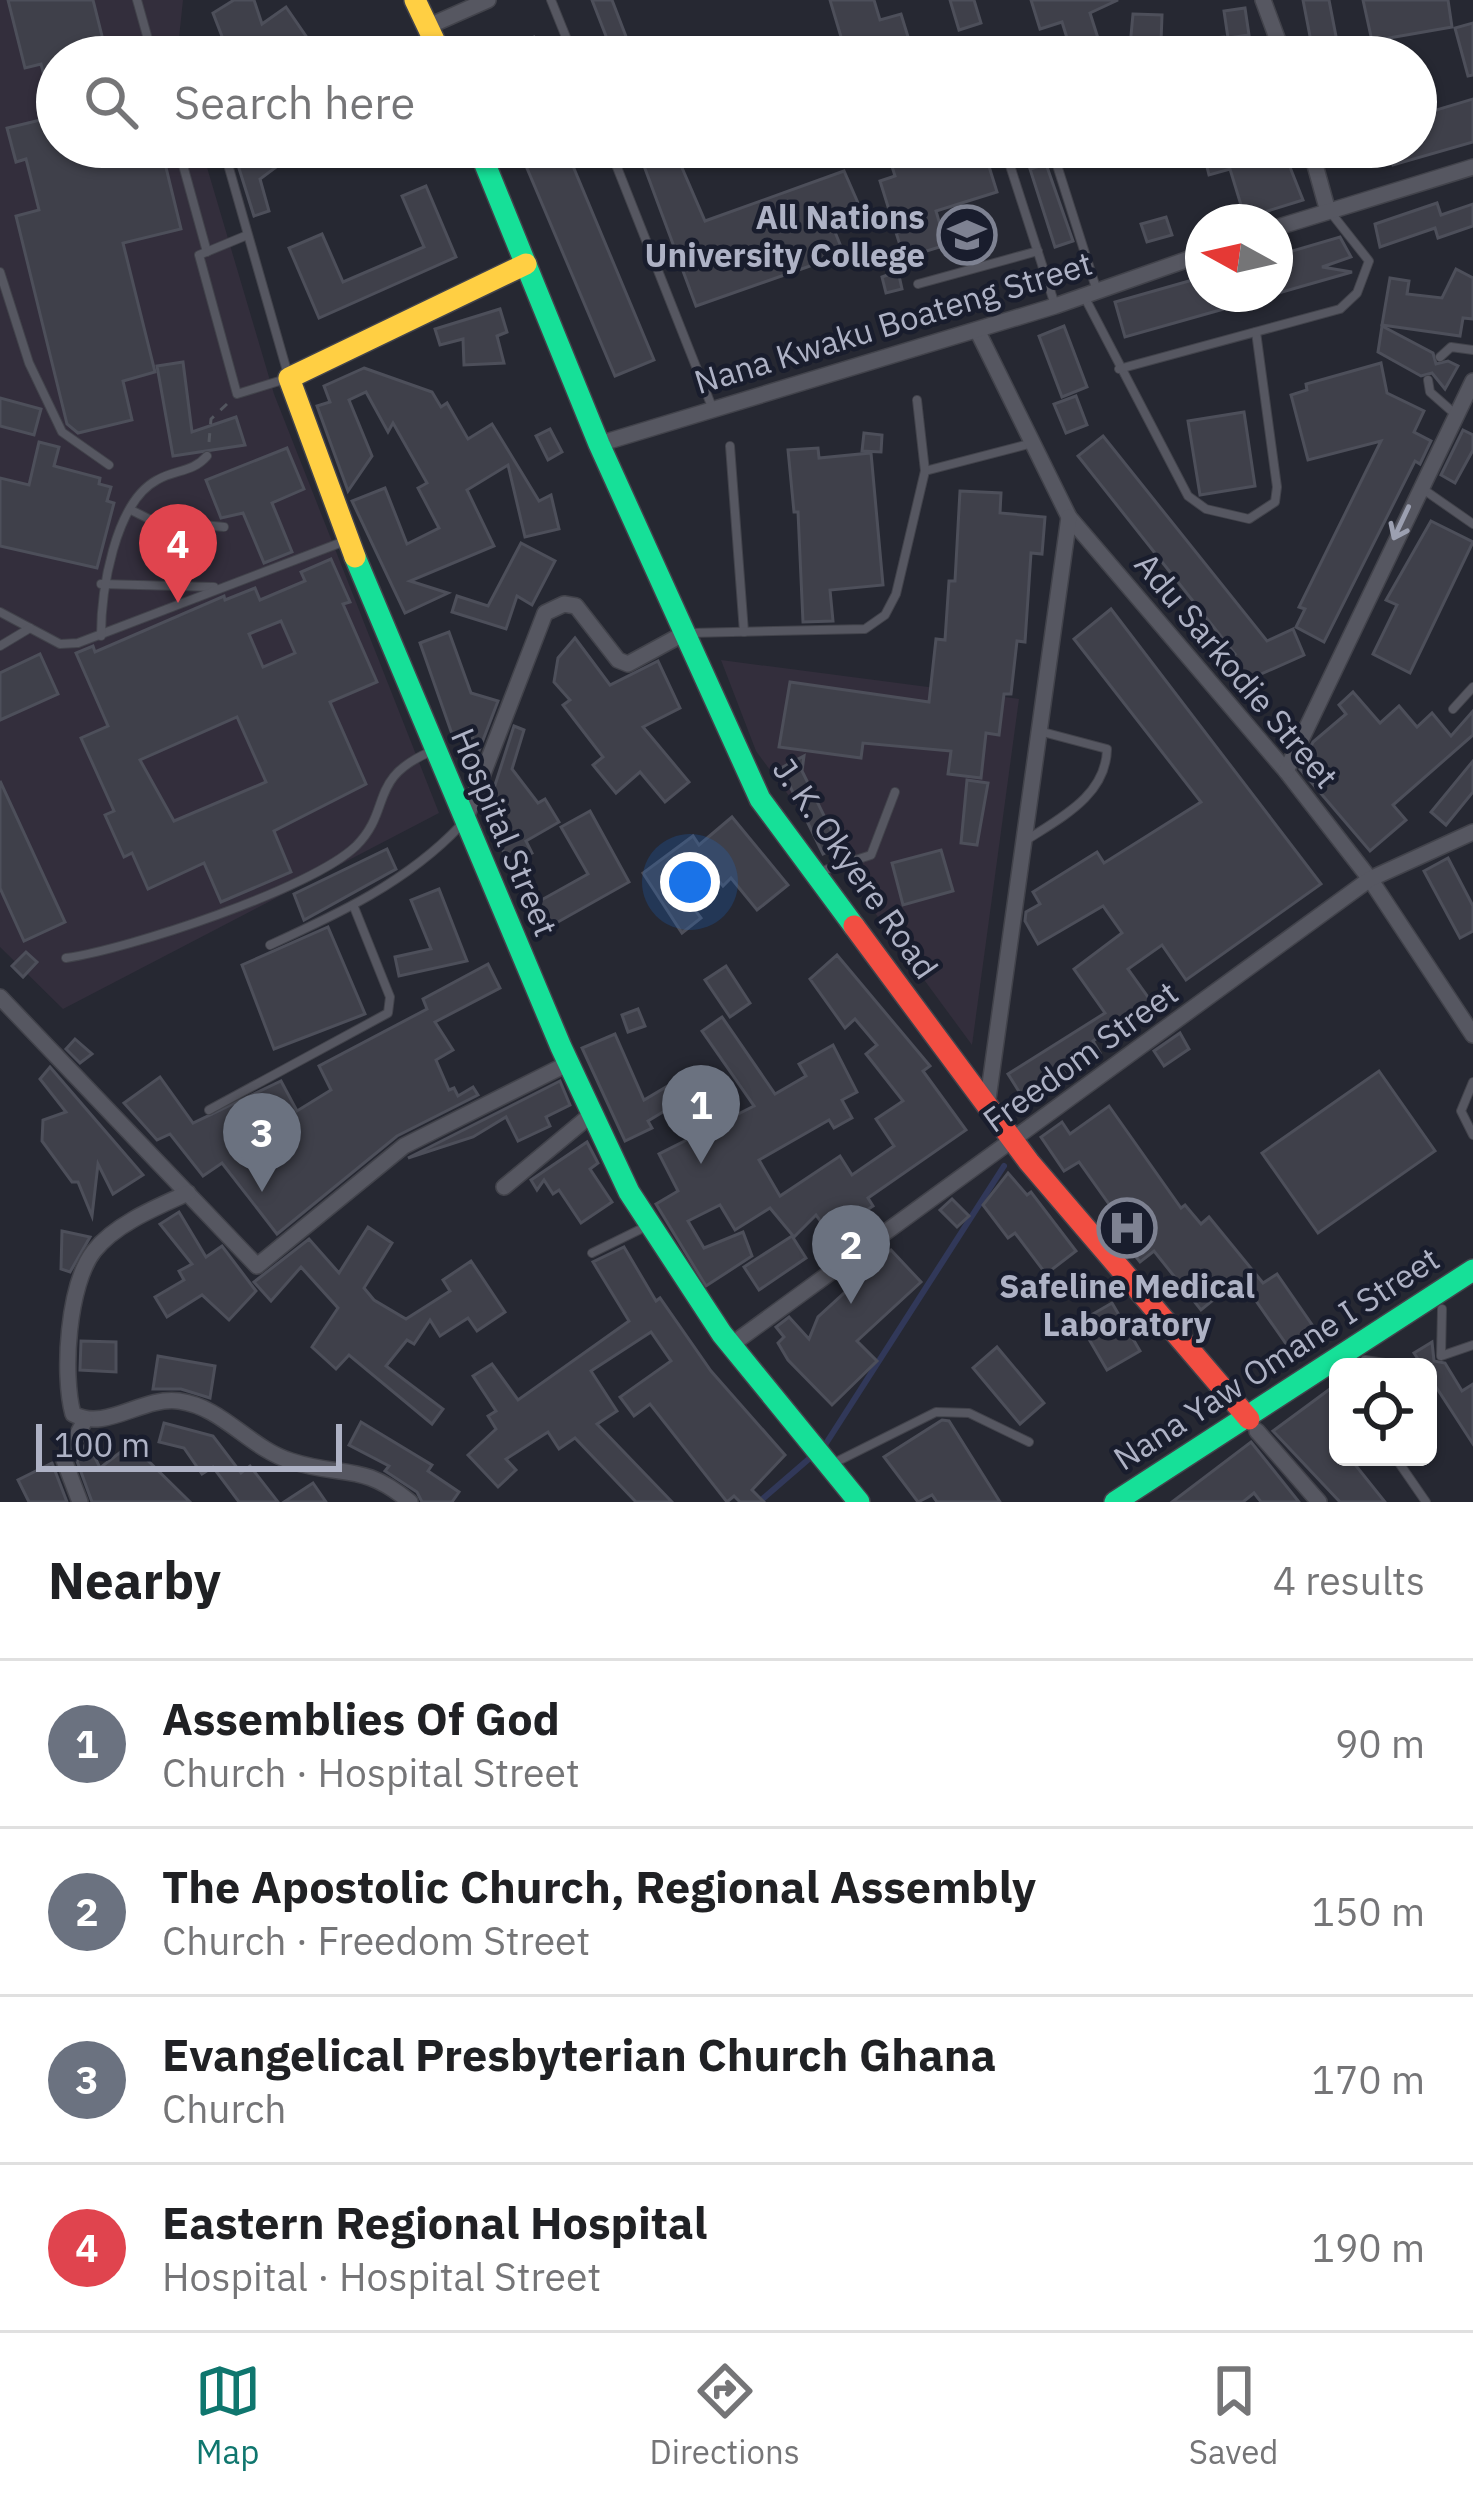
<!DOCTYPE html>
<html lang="en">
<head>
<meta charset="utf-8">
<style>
	:root { --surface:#fff; --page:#f6f6f6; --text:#202124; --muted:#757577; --line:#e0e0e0; --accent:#0f766e }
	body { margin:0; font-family:"IBM Plex Sans",sans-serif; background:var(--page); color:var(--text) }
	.controls { position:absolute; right:36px; bottom:36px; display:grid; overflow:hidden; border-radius:18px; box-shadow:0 3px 9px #0004 }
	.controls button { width:108px; height:108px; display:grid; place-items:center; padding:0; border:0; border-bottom:3px solid var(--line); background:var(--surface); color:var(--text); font:60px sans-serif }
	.compass { position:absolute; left:1185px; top:204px; width:108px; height:108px; border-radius:50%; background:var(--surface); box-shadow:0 3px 9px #0004; rotate:278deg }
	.scale { position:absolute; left:36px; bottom:30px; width:306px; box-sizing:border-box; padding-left:12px; border:6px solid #aeb2c5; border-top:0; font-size:33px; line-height:42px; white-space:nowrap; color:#aeb2c5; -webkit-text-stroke:9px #191d2d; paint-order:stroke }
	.you { position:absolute; left:690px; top:882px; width:42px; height:42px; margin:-30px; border:9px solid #fff; border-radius:50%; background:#1a73e8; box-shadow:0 0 0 18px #1a73e833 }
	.badge { display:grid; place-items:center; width:78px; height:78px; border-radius:50%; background:var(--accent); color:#fff; font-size:39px; font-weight:700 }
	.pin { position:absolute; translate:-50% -99px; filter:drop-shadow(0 3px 6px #0008) }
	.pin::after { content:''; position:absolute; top:63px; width:42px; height:36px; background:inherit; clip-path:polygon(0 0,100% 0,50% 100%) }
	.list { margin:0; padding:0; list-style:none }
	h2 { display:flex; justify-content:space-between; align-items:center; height:156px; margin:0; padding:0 48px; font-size:51px }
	h2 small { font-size:39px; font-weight:400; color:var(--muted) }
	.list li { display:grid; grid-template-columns:78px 1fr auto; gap:36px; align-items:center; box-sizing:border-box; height:168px; padding:0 48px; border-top:3px solid var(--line) }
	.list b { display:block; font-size:45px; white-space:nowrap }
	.list p { margin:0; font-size:39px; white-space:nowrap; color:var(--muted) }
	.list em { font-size:39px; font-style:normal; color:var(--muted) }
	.icon { flex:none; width:66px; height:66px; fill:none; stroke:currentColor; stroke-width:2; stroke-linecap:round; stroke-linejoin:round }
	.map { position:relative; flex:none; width:1473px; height:1502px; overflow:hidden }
	.search { position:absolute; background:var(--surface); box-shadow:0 3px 9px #0004; left:36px; right:36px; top:36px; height:132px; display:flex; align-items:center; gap:30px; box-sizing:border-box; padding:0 42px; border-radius:66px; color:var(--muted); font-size:45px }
	.sheet { height:828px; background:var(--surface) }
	nav { display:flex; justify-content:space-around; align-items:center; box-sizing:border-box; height:168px; border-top:3px solid var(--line); background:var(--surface); font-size:33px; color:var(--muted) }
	nav a { display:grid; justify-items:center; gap:6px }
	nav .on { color:var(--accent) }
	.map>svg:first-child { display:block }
</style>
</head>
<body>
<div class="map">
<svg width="1473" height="1502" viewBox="0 0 1473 1502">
	<rect width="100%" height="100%" fill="#262832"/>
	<g fill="#332e3c">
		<path d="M0,0H183L177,57H57V147H201L274,394L439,813L63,1009L0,947Z"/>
		<path d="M721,660L1019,699L972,1045L756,751Z"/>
	</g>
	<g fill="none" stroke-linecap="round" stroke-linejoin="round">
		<path stroke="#313859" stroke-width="6" d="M759,1502L825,1445L1004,1166"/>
	</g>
	<g fill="#3f404a" stroke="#4d4f5a" stroke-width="3" fill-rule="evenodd">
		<path d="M8,0H93L105,48L57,57V102L51,103L41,64L25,68Z"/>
		<path d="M234,0H254L262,24L286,7L310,42L289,57H230L213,13Z"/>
		<path d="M592,0H612L630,47L613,54Z"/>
		<path d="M830,0H874L880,20L901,14L909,40L847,57Z"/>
		<path d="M950,0H974L981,23L959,30Z"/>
		<path d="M1031,0H1118L1090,13L1104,57H1073L1062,22L1040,29Z"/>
		<path d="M1303,0H1329L1340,57H1314Z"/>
		<path d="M1363,0H1448L1452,27L1372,41Z"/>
		<path d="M1245,8L1249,35L1228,38L1224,11Z"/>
		<path d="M1133,14L1162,15L1161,42L1224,37L1225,55L1129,57Z"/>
		<path d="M1473,23V75L1468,76L1455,28Z"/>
		<path d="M534,37L543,57H487Z"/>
		<path d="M1473,99V142L1393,165L1388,147H1416V116Z"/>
		<path d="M57,116V147H161L181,229L123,243L155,372L123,381L132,420L78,433L67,424L16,216L39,210L26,159L16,162L7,128Z"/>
		<path d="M267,147H303L260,179L269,211L254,216L237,162Z"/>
		<path d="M518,147H565L654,360L615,376Z"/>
		<path d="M637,147H673L705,221L844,171L865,219L835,232L844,254L696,306Z"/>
		<path d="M886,147H936L940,159L983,147L997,192L936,211L946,245L904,258L880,181L895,176Z"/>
		<path d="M1202,147H1282L1303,200L1245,218L1230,169L1209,175Z"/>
		<path d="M1046,164L1073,241L1055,247L1030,169Z"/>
		<path d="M426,186L456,257L319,318L289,248L322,234L343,282L424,247L402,196Z"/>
		<path d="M1437,203L1441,215L1473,204V226L1438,238L1435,228L1380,247L1375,224Z"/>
		<path d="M1166,217L1172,235L1147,242L1141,224Z"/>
		<path d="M1340,237L1351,257L1322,267L1352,272L1275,294V256Z"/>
		<path d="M1456,269L1473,278V319L1463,318L1460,336L1382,325L1390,278L1409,281L1407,294L1442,298Z"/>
		<path d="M898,271L902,289L886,293L882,277Z"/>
		<path d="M1203,277V294H1259V299L1125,337L1115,302Z"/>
		<path d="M500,309L507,332L497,336L504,363L464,365L463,339L440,345L435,329Z"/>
		<path d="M1064,326L1087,387L1062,397L1039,336Z"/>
		<path d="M1382,326L1433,353L1436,364L1448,361L1458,366L1445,389L1432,373L1421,376L1378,352Z"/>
		<path d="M183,362L192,432L236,417L245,445L173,456L157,366Z"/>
		<path d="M1381,363L1387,393L1424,411L1414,432L1431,441L1420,464L1415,461L1324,642L1296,627L1305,609L1299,607L1381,441L1308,460L1291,395L1307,390L1306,384Z"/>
		<path d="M364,368L432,392L441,407L447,403L468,439L492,424L539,501L551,495L559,529L525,537L508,465L467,490L494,546L410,581L448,593L405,613L352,501L385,488L407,544L439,528L418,488L427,483L393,423L388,432L366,392L349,400L372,456L348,491L317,406L330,402L324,386Z"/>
		<path d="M1076,396L1087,425L1066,433L1054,404Z"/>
		<path d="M0,398L41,409L34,435L0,426Z"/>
		<path d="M1244,412L1255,486L1200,495L1188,421Z"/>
		<path d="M550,429L562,452L548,460L536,436Z"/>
		<path d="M1463,430L1473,435V450L1455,483L1441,475Z"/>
		<path d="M864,433L882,435L881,452L862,451Z"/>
		<path d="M1103,436L1267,641L1293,629L1304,655L1234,686L1223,660L1235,654L1078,456Z"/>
		<path d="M39,442L59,447L54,466L100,478L99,484L111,487L107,501L114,503L97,568L0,546V478L29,485Z"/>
		<path d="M287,448L304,489L272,503L292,552L264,563L243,513L221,518L206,480Z"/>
		<path d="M818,448L819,458L871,453L883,585L830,590L833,621L803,622L798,512H794L788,450Z"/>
		<path d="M960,491L1001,493L1000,513L1045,517L1042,554L1031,553L1025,642L1017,641L1011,694H1004L999,735L986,733L981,778L948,774L951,751L863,743L861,758L779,747L790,682L929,702L936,639L945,640L949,581H955Z"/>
		<path d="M1431,521L1473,542L1410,673L1373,654L1397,605L1386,600Z"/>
		<path d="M521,543L555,561L532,605L517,596L506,629L452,612L457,596L488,606Z"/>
		<path d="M331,559L350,602L343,604L377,682L330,702L366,784L274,831L291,872L221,902L204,863L148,889L132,853L124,857L105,815L114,811L81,738L108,726L76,653L93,646L95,652L224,596L225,600L255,588L260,600L305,581L301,572ZM281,621L295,653L263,667L249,634ZM237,717L266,782L174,821L140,760Z"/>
		<path d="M1111,609L1321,884L1186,980L1162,945L1128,969L1150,1000L1093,1041L1100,1053L1025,1101L1008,1074L1105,1013L1074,969L1122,933L1103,906L1038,944L1025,921L1026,912L1040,904L1033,892L1097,852L1104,863L1201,802L1074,639Z"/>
		<path d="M449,632L471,693L498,701L470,774L473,726L452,734L420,643Z"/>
		<path d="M575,638L610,685L658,661L680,708L643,727L689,782L665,802L640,772L616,793L593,765L603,757L563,705L570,700L554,682L558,658Z"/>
		<path d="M40,654L58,694L0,720V673Z"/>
		<path d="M1353,692L1380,723L1399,706L1417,727L1432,713L1451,736L1473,711V735L1393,805L1406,820L1370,851L1300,769L1313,742L1346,714L1339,705Z"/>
		<path d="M514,726L524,730L512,769L538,803L545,799L559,822L526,841L532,853L509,864L486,813Z"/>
		<path d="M804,756L802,771L839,846L823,854L781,768Z"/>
		<path d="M1473,761V792L1446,825L1431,812Z"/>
		<path d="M967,780L988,783L977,845L961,843Z"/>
		<path d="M0,781L65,922L24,941L0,888Z"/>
		<path d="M590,811L629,882L549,927L536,903L588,874L561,827Z"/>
		<path d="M732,817L788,885L757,910L731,878L723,886L703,862L674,882L701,918L682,933L643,873L693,836L699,845Z"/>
		<path d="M387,849L396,869L304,920L294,894Z"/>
		<path d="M941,850L953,891L903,905L892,863Z"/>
		<path d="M1448,858L1473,906V931L1460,938L1424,871Z"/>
		<path d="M439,889L467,961L399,976L395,957L431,949L411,900Z"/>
		<path d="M328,927L365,1014L274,1049L242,965Z"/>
		<path d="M26,952L37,962L23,977L12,966Z"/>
		<path d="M837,955L930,1066L923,1071L966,1130L868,1198L873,1206L830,1234L816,1215L794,1237L770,1208L735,1230L720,1205L688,1221L704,1248L743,1232L752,1256L706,1286L656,1204L678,1191L659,1154L754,1106L702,1031L722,1017L775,1094L806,1076L799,1064L833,1045L857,1092L842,1100L852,1118L834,1128L829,1120L759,1160L780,1196L840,1156L852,1175L894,1146L876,1119L903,1101L866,1054L877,1045L855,1019L845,1028L810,979Z"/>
		<path d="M488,964L500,988L435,1022L453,1050L436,1060L449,1090L454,1088L458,1096L473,1087L478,1095L397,1136L277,1234L222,1163L203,1176L170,1134L157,1140L124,1103L160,1077L193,1123L281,1081L297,1111L331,1090L319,1066L427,1009L423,999Z"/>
		<path d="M726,966L750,1003L730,1017L705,980Z"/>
		<path d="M638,1009L645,1026L628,1032L622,1015Z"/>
		<path d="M1180,1033L1189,1049L1164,1066L1154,1051Z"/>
		<path d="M615,1034L644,1100L681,1078L691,1095L648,1121L652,1128L625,1141L582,1048Z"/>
		<path d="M75,1039L92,1054L80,1063L66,1049Z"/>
		<path d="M50,1067L143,1175L113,1194L98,1164L92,1216L78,1182H72L42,1141L43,1120L66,1112L40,1079Z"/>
		<path d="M1379,1071L1435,1151L1318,1233L1262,1153Z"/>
		<path d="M560,1081L570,1105L546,1117L550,1126L518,1141L506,1117L473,1137L408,1158Z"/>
		<path d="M1109,1106L1181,1208L1185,1205L1201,1224L1209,1217L1263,1283L1277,1274L1317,1332L1291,1351L1240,1278L1201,1310L1154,1251L1140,1262L1102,1214L1111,1207L1079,1162L1064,1171L1041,1137L1062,1122L1070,1134Z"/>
		<path d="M587,1142L598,1163L590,1169L612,1202L581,1223L559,1190L553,1194L544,1180L537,1190L531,1180Z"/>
		<path d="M1008,1173L1027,1195L1031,1192L1076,1251L1046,1274L1015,1233L1008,1238L983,1205Z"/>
		<path d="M952,1199L969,1216L957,1227L940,1210Z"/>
		<path d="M179,1212L206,1257L222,1246L256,1291L229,1320L202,1295L167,1317L155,1297L184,1280L179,1271L192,1264L160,1224Z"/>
		<path d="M368,1227L392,1243L364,1288L374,1300L406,1319L450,1291L443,1280L471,1261L505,1312L477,1331L468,1318L440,1336L430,1320L414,1344L407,1340L386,1366L443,1409L432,1424L349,1355L336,1369L312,1347L338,1308L301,1267L271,1301L254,1282L309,1239L339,1273Z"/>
		<path d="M62,1231L90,1237L70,1272L61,1269Z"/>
		<path d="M792,1236L806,1258L759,1290L744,1267Z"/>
		<path d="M624,1247L656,1301L660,1298L711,1371L785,1455L752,1490L764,1502H740L734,1496L727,1502L650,1404L634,1416L620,1397L671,1361L651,1332L591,1371L617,1411L597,1424L672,1502H636L575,1438L559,1449L548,1432L506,1459L516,1470L498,1487L468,1455L496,1429L488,1416L496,1411L473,1376L492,1364L518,1400L629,1321L593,1262Z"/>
		<path d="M891,1250L921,1282L857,1341L877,1361L832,1405L788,1360L778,1343L784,1337L776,1327L789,1317L809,1339L818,1317Z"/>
		<path d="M1112,1303L1140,1351L1107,1370L1079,1322Z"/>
		<path d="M81,1341L116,1342V1372L80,1370Z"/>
		<path d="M1432,1342L1434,1361L1445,1363L1462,1391L1473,1384V1444L1414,1353Z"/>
		<path d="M997,1347L1044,1403L1020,1424L973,1368Z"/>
		<path d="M158,1356L215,1366L210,1398L181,1389H153Z"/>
		<path d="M1338,1383V1457H1349L1385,1502H1340L1273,1431Z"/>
		<path d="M942,1420L949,1421L1000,1502H937L932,1495L918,1502L884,1457Z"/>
		<path d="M361,1422L432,1465L428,1471L459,1492L452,1502H422L417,1492L385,1471L389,1466L349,1445Z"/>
		<path d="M164,1423L213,1436L241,1473L250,1466L278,1502H239L213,1467L202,1474L184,1448L159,1442Z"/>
		<path d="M87,1441L100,1468L131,1444L190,1502H92L77,1461Z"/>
		<path d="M1251,1442L1299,1502H1261L1254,1493L1243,1502H1172Z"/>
		<path d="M52,1463L67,1502H29L18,1480Z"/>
		<path d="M313,1483L326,1502H284Z"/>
	</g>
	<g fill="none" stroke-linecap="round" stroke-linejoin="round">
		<g stroke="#42434b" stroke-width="10">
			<g id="lane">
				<path d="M137,0L153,57"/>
				<path d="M551,0L574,57"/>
				<path d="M1006,47L1010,57"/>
				<path d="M178,147L207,252"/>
				<path d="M223,147L289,378L237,394L199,255L245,236"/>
				<path d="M609,147L712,407"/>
				<path d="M1004,147L1055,305"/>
				<path d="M1042,147L1056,162L1097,291"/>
				<path d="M0,272L29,363L62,432L109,465"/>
				<path d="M918,284L1038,251"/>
				<path d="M1085,298L1188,496L1206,509L1249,519L1275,502L1277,487L1256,332"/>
				<path d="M1440,357L1451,347L1473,350"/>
				<path d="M1119,369L1340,309L1357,293L1369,261L1328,209"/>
				<path d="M1428,380L1430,392L1455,414"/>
				<path d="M730,446L744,632"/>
				<path d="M925,471L1029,444"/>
				<path d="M1420,487L1473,524"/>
				<path d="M133,511L151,520L224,527"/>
				<path d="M101,584L214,587"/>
				<path d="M0,612L60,644L78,643L345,541"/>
				<path d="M690,633L865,629L885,615L896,594L925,471L917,400"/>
				<path d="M101,636C101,593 114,503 157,480C176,469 192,473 207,456"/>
				<path d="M0,646L30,628"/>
				<path d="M1453,709L1473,687"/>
				<path d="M1025,841C1060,818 1106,796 1107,749L1039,731"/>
				<path d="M822,871L871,855L895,792"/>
				<path d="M270,945C338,914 407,882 460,826"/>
				<path d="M66,958C129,949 311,889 356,846C393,809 367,778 432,751"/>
				<path d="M1473,1082L1461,1111L1473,1135"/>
				<path d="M209,1110L388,1013L390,997L354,907"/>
				<path d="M592,1253L645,1227"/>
				<path d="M1442,1309L1441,1356L1473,1345"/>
				<path d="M1365,1360L1411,1367"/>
				<path d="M1357,1366L1358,1367"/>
				<path d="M1395,1457L1426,1502"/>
				<path d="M830,1465L936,1412L969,1413L1029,1442"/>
			</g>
		</g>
		<g stroke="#42434b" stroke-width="18">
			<g id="street">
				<path d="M1263,0L1284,57"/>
				<path d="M429,26L488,0"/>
				<path d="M1310,147L1327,208"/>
				<path d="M1275,228L1473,167"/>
				<path d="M977,330L1069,517L1286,771L1370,879L1473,1035"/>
				<path d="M599,444L1055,306L1203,254"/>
				<path d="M1286,771L1473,381"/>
				<path d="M464,823L545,613L564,604L576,606L618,660L628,664L683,634"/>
				<path d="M0,997L257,1266L404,1146L569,1063"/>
				<path d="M987,1106L1069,517"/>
				<path d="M504,1187L593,1113"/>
				<path d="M188,1193C157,1207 115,1224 94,1251C68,1284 62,1374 73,1414C106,1432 142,1396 179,1401C223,1407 249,1448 291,1461C343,1478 362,1462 410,1502"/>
				<path d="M731,1345L1370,879L1473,832"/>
				<path d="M1257,1431L1319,1502"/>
				<path d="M80,1502L64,1460L85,1420"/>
			</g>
		</g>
		<g stroke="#42434b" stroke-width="24">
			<g id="fast">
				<path d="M478,147L599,444L760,799L854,926"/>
				<path d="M355,557L561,1047L629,1192L722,1334L859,1502"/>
				<path d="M1115,1502L1473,1270"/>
			</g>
		</g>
		<g stroke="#42434b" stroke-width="24">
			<g id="slow">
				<path d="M415,0L442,57"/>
				<path d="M355,557L289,378L526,264"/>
			</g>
		</g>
		<g stroke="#42434b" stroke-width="24">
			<path id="jam" d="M854,926L1029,1162L1249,1419"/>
		</g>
		<path stroke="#53565f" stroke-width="3" stroke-dasharray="9 9" stroke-linecap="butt" d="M209,442L211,419L227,404"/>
		<use href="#lane" stroke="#565761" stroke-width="8"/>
		<use href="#street" stroke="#565761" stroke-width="15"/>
		<use href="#fast" stroke="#16e098" stroke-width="21"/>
		<use href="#slow" stroke="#ffcf43" stroke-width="21"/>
		<use href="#jam" stroke="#f24e42" stroke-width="21"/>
	</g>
	<defs><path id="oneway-shaft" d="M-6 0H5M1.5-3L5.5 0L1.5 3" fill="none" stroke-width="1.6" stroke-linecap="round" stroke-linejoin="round" transform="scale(3)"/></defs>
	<use stroke="#9ca0b1" href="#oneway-shaft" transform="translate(1401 523) rotate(115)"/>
	<defs>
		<g id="university-ring" transform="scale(3)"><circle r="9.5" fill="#191d2d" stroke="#7e8292" stroke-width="1.5"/><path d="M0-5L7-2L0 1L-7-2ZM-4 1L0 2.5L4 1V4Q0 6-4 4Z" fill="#7e8292"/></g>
		<g id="hospital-ring" transform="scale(3)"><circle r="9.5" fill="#191d2d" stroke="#7e8292" stroke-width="1.5"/><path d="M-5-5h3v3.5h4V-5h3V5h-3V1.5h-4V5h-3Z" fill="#7e8292"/></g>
	</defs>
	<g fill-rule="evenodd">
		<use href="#university-ring" x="967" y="235"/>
		<use href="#hospital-ring" x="1127" y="1228"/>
	</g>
	<g text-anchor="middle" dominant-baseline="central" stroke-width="9" stroke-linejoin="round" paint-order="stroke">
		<g font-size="33" font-weight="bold" fill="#aeb2c5" stroke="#191d2d" text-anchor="end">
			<text x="925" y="216">All Nations<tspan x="925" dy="38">University College</tspan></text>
			<text x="1127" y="1285" text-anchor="middle">Safeline Medical<tspan x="1127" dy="38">Laboratory</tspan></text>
		</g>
		<g font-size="33" fill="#aeb2c5" stroke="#191d2d">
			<text transform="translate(893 322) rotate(-17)">Nana Kwaku Boateng Street</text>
			<text transform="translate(1237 670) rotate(50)">Adu Sarkodie Street</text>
			<text transform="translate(505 832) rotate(67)">Hospital Street</text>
			<text transform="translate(856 868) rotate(55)">J. K. Okyere Road</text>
			<text transform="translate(1080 1056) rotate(-36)">Freedom Street</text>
			<text transform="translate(1276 1358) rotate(-33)">Nana Yaw Omane I Street</text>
		</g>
	</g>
</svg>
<div class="controls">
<button><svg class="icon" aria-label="locate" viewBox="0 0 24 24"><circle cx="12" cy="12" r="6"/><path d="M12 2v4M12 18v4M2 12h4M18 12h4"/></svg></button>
</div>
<svg class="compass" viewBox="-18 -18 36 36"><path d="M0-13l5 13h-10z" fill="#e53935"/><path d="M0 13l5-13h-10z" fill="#757577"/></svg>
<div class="scale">100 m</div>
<div class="you"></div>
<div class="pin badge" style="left:701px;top:1164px;background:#6b7280">1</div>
<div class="pin badge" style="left:851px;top:1304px;background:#6b7280">2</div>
<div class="pin badge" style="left:262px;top:1192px;background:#6b7280">3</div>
<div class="pin badge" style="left:178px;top:603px;background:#e0444e">4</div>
<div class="search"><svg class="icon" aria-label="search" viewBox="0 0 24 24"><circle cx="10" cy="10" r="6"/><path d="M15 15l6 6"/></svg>Search here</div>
</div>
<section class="sheet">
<h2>Nearby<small>4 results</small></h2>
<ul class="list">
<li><span class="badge" style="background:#6b7280">1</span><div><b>Assemblies Of God</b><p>Church · Hospital Street</p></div><em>90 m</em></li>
<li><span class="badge" style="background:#6b7280">2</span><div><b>The Apostolic Church, Regional Assembly</b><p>Church · Freedom Street</p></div><em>150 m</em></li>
<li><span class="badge" style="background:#6b7280">3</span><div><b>Evangelical Presbyterian Church Ghana</b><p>Church</p></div><em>170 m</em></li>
<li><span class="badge" style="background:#e0444e">4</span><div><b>Eastern Regional Hospital</b><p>Hospital · Hospital Street</p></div><em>190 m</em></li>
</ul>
</section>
<nav>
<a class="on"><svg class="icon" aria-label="map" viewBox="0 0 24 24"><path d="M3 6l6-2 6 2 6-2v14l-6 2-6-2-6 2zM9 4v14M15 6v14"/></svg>Map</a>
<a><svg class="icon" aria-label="directions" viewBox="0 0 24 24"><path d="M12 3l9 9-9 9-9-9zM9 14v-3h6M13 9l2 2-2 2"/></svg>Directions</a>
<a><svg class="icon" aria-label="saved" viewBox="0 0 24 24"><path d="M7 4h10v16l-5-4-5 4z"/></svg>Saved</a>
</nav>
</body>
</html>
